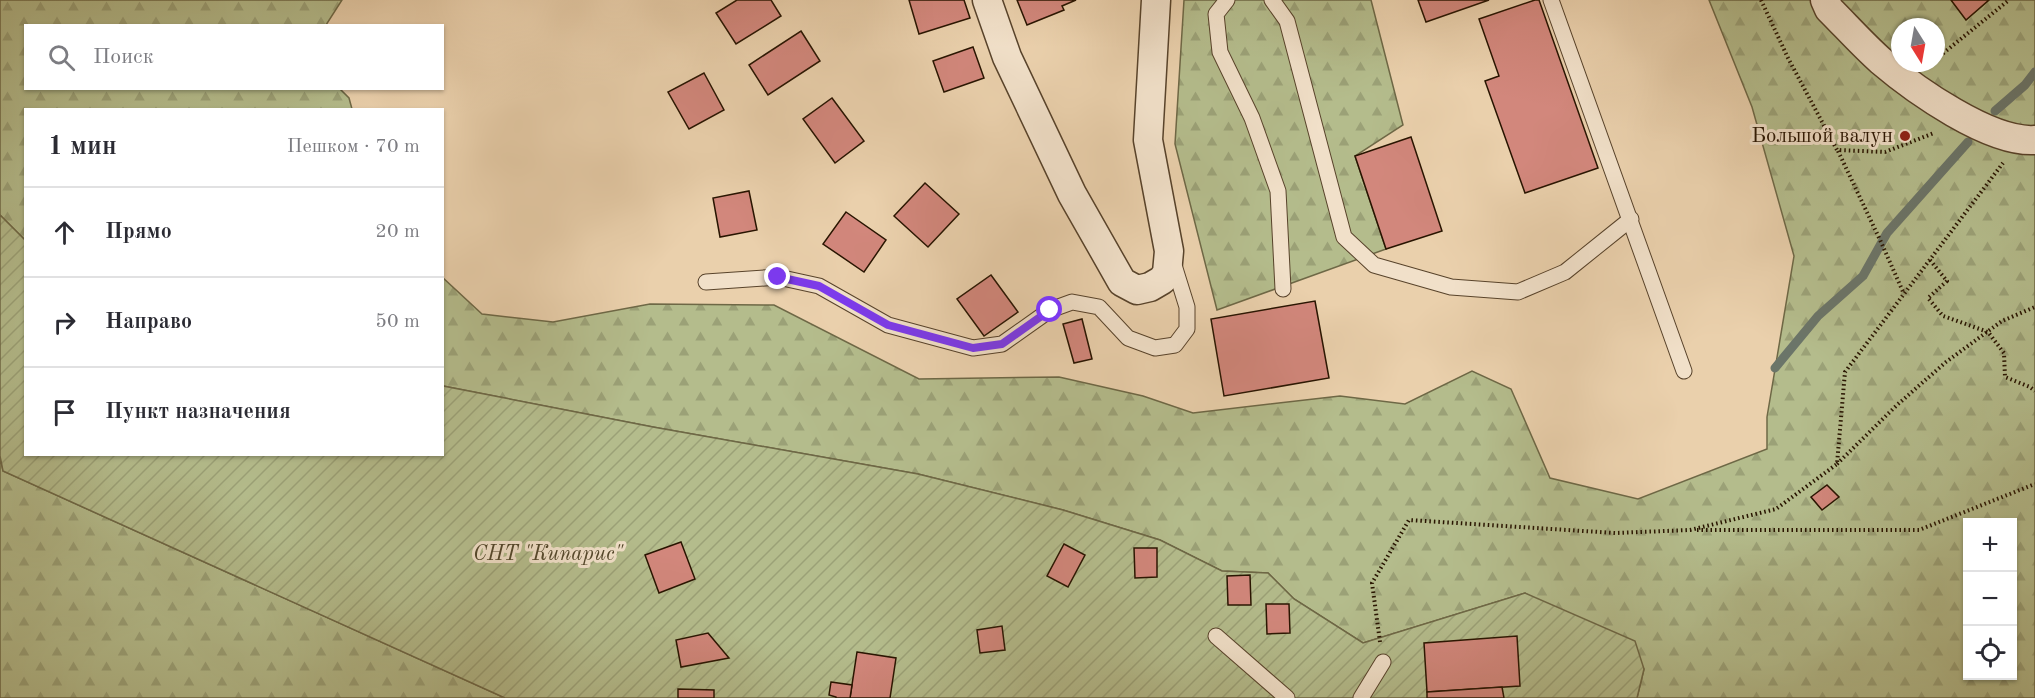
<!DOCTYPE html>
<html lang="ru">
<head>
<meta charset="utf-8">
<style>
	:root { --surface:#fff; --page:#f2f2f3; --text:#2b2b33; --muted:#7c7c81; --line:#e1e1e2 }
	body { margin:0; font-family:"Old Standard TT",serif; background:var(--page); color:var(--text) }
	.controls { position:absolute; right:18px; bottom:18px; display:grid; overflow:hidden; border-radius:0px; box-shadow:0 2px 4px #0004 }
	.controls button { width:54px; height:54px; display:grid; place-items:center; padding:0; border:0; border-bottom:2px solid var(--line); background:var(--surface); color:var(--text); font:30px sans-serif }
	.compass { position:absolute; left:1891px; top:18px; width:54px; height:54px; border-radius:50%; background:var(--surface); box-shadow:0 2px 4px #0004; rotate:169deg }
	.stop { position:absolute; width:18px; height:18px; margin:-14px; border:4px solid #7c3aed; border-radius:50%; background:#fff }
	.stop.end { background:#7c3aed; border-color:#fff; box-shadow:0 2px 6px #0008 }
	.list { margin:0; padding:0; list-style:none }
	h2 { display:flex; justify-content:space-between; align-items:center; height:78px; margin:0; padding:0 24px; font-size:26px }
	h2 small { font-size:20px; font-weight:400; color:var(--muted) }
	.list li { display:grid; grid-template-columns:39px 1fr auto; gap:18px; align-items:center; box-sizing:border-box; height:90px; padding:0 24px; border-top:2px solid var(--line) }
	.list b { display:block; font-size:22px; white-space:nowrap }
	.list em { font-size:20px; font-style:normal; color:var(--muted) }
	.icon { flex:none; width:33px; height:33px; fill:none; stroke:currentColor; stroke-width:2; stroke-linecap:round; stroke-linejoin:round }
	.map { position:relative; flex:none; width:2035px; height:698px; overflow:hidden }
	.search { position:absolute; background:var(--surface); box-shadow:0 2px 4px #0004; left:24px; top:24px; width:420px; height:66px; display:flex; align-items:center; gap:15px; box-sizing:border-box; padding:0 21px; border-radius:0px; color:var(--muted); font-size:22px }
	.panel { position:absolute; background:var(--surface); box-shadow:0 2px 4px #0004; left:24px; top:108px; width:420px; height:348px; border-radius:0px }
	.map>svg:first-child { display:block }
</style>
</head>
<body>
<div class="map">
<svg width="2035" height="698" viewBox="0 0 2035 698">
	<defs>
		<pattern id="forest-firs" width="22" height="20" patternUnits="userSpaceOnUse" patternTransform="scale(1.5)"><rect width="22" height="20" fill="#b4bc8c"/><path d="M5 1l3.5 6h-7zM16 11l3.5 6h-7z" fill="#9ba177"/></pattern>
		<pattern id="garden-furrows" width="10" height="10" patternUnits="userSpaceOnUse" patternTransform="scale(1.5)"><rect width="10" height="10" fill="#b4bc8c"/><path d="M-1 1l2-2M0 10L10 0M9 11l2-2" fill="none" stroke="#9ba177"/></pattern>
	</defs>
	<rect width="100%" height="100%" fill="#ead0ac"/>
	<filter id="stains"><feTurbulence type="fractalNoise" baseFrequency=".00333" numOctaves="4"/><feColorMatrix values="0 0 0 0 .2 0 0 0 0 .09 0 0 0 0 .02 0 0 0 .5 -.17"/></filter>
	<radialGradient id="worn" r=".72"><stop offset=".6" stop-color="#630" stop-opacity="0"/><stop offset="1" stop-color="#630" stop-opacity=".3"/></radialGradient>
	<g fill="url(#forest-firs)" stroke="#6e6846" stroke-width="1.5" fill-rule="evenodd">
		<path d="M0,0H342L326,25L26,26V88L340,89L349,98L352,109L26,110L25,240L0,215Z"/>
		<path d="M1184,0H1371L1403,125L1355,156L1386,249L1217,310L1175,144Z"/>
		<path d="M1709,0H1951L1966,20L1989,0H2035V698H1637L1644,669L1525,593L1363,643L1294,599L1268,573L1222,571L1160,540L1063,510L918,474L653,427L443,386L442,277L482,314L553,322L650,304L774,305L919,379L1059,377L1143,396L1193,413L1340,396L1405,404L1472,371L1511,389L1550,478L1638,499L1767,449V417L1794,256L1752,107ZM1900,27H1936V63H1900ZM1968,522H2012V676H1968Z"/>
		<path d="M0,456L3,471L505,698H0Z"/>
	</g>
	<path fill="url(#garden-furrows)" stroke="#6e6846" stroke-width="1.5" d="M0,215L25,240L26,454H442L443,386L653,427L918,474L1063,510L1160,540L1222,571L1268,573L1294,599L1363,643L1525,593L1635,641L1644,669L1637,698H505L3,471L0,456Z"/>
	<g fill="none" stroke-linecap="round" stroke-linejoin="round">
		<g stroke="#6b7569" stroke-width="9">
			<path d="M1995,111L2025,85L2035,72"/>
			<path d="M1775,368L1818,316L1863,276L1887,233L1968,142"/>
		</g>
	</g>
	<g fill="#d2877c" stroke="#281400" stroke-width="1.5">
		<path d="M737,0H771L781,16L736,44L716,13Z"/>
		<path d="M909,0H964L970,18L919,34Z"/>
		<path d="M1017,0H1076L1062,6L1064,10L1027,25Z"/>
		<path d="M1418,0H1489L1426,22Z"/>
		<path d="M1535,0H1539L1598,168L1525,193L1485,81L1499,76L1479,19Z"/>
		<path d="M1951,0H1989L1966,20Z"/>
		<path d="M801,31L820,61L768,95L749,65Z"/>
		<path d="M973,47L984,78L944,92L933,61Z"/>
		<path d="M704,73L724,110L689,129L668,92Z"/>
		<path d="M832,98L864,141L835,163L803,119Z"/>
		<path d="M1411,137L1442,231L1386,249L1355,156Z"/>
		<path d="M925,183L959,214L928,247L894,216Z"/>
		<path d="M749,191L757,230L720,237L713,198Z"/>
		<path d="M846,212L886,240L864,272L823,244Z"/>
		<path d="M991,275L1018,312L984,336L957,299Z"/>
		<path d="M1315,301L1329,378L1224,396L1211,319Z"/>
		<path d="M1082,319L1092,359L1074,363L1063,324Z"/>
		<path d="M1827,485L1839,497L1822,510L1811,497Z"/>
		<path d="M681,542L695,579L659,593L645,555Z"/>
		<path d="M1064,544L1085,555L1068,587L1047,576Z"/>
		<path d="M1134,548H1157V577L1135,578Z"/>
		<path d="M1250,575L1251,605H1228L1227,576Z"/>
		<path d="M1266,604H1289L1290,633L1267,634Z"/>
		<path d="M1002,626L1005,650L980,653L977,630Z"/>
		<path d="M708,633L729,658L681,667L676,640Z"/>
		<path d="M1517,636L1520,686L1427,692L1424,643Z"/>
		<path d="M857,652L896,658L890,698H850Z"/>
		<path d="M831,682L852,685L850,698H836V697L829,695Z"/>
		<path d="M1502,687L1504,698H1427V692Z"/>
		<path d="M678,689L714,690V698H678Z"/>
	</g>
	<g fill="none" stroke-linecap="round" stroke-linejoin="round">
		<g stroke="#58432b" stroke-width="17">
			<g id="service">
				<path d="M1227,0L1216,14L1220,52L1252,118L1278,191L1283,289"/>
				<path d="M1272,0L1287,21L1344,237L1374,265L1451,287L1518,292L1565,272L1631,219"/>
				<path d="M1551,0L1684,371"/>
				<path d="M706,282L778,277L819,286L888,325L973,348L1002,344L1050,310L1072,302L1099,307L1128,338L1155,348L1175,345L1187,329V307L1173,262"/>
				<path d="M1216,636L1287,698"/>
				<path d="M1361,698L1383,662"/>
			</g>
		</g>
		<g stroke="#58432b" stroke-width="31">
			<g id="minor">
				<path d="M987,0L1007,57L1072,194L1122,282L1137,290L1150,287L1162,280L1167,273L1169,251L1148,140L1156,0"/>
				<path d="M1825,0L1829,9C1846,26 1863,45 1881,61C1915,90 1990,143 2035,140"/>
			</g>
		</g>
		<g stroke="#281400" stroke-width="4" stroke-dasharray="1.5 3" stroke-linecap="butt">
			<path d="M1761,0L1788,58L1837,150L1885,152L1934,133"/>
			<path d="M1936,59L2009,0"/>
			<path d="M1838,151L1881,242L1904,294"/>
			<path d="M1930,260L1947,281L1928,298L1943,316L1988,332L2004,353L2005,377L2030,387L2035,391"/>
			<path d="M1837,464L1897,405L1946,362L2002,321L2035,307"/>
			<path d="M1697,530H1919L2035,484"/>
			<path d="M1380,642L1372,583L1409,520L1615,533L1690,530L1776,509L1837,464L1845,372L2003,163"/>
		</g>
		<use href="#service" stroke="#f1e0c9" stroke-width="15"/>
		<use href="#minor" stroke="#f1e0c9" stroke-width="28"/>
	</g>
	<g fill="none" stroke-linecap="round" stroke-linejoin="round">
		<path stroke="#7c3aed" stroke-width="8" d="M778,277L819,286L888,325L973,348L1002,344L1050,310"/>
	</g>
	<circle fill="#8f2418" stroke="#f1e0c9" stroke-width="2" cx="1905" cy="136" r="6"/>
	<g text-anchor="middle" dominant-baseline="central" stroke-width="6" stroke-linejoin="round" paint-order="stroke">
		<g font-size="21" fill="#281400" stroke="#f1e0c9" text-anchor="end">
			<text x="1893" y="136">Большой валун</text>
		</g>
		<g font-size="21" font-style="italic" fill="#52462a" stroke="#f1e0c9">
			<text x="548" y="554">СНТ "Кипарис"</text>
		</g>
	</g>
	<rect width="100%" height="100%" filter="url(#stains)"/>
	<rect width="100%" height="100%" fill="url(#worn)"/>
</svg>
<div class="controls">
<button>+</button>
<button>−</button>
<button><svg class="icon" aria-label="locate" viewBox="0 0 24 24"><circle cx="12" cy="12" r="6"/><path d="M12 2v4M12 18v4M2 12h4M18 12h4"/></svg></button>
</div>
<svg class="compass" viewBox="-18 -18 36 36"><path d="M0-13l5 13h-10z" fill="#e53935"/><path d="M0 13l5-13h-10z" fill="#7c7c81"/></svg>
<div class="stop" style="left:1050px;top:310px"></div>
<div class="stop end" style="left:778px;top:277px"></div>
<div class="search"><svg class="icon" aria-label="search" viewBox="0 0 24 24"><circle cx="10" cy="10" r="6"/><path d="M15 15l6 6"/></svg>Поиск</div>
<section class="panel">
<h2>1 мин<small>Пешком · 70 m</small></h2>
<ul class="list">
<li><svg class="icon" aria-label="ahead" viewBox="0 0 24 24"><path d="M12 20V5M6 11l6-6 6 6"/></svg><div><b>Прямо</b></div><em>20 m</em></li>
<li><svg class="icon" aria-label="right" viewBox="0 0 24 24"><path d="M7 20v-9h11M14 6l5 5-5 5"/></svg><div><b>Направо</b></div><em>50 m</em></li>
<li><svg class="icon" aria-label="arrive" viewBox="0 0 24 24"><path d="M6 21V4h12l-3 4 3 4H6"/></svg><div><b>Пункт назначения</b></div></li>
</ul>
</section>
</div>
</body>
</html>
